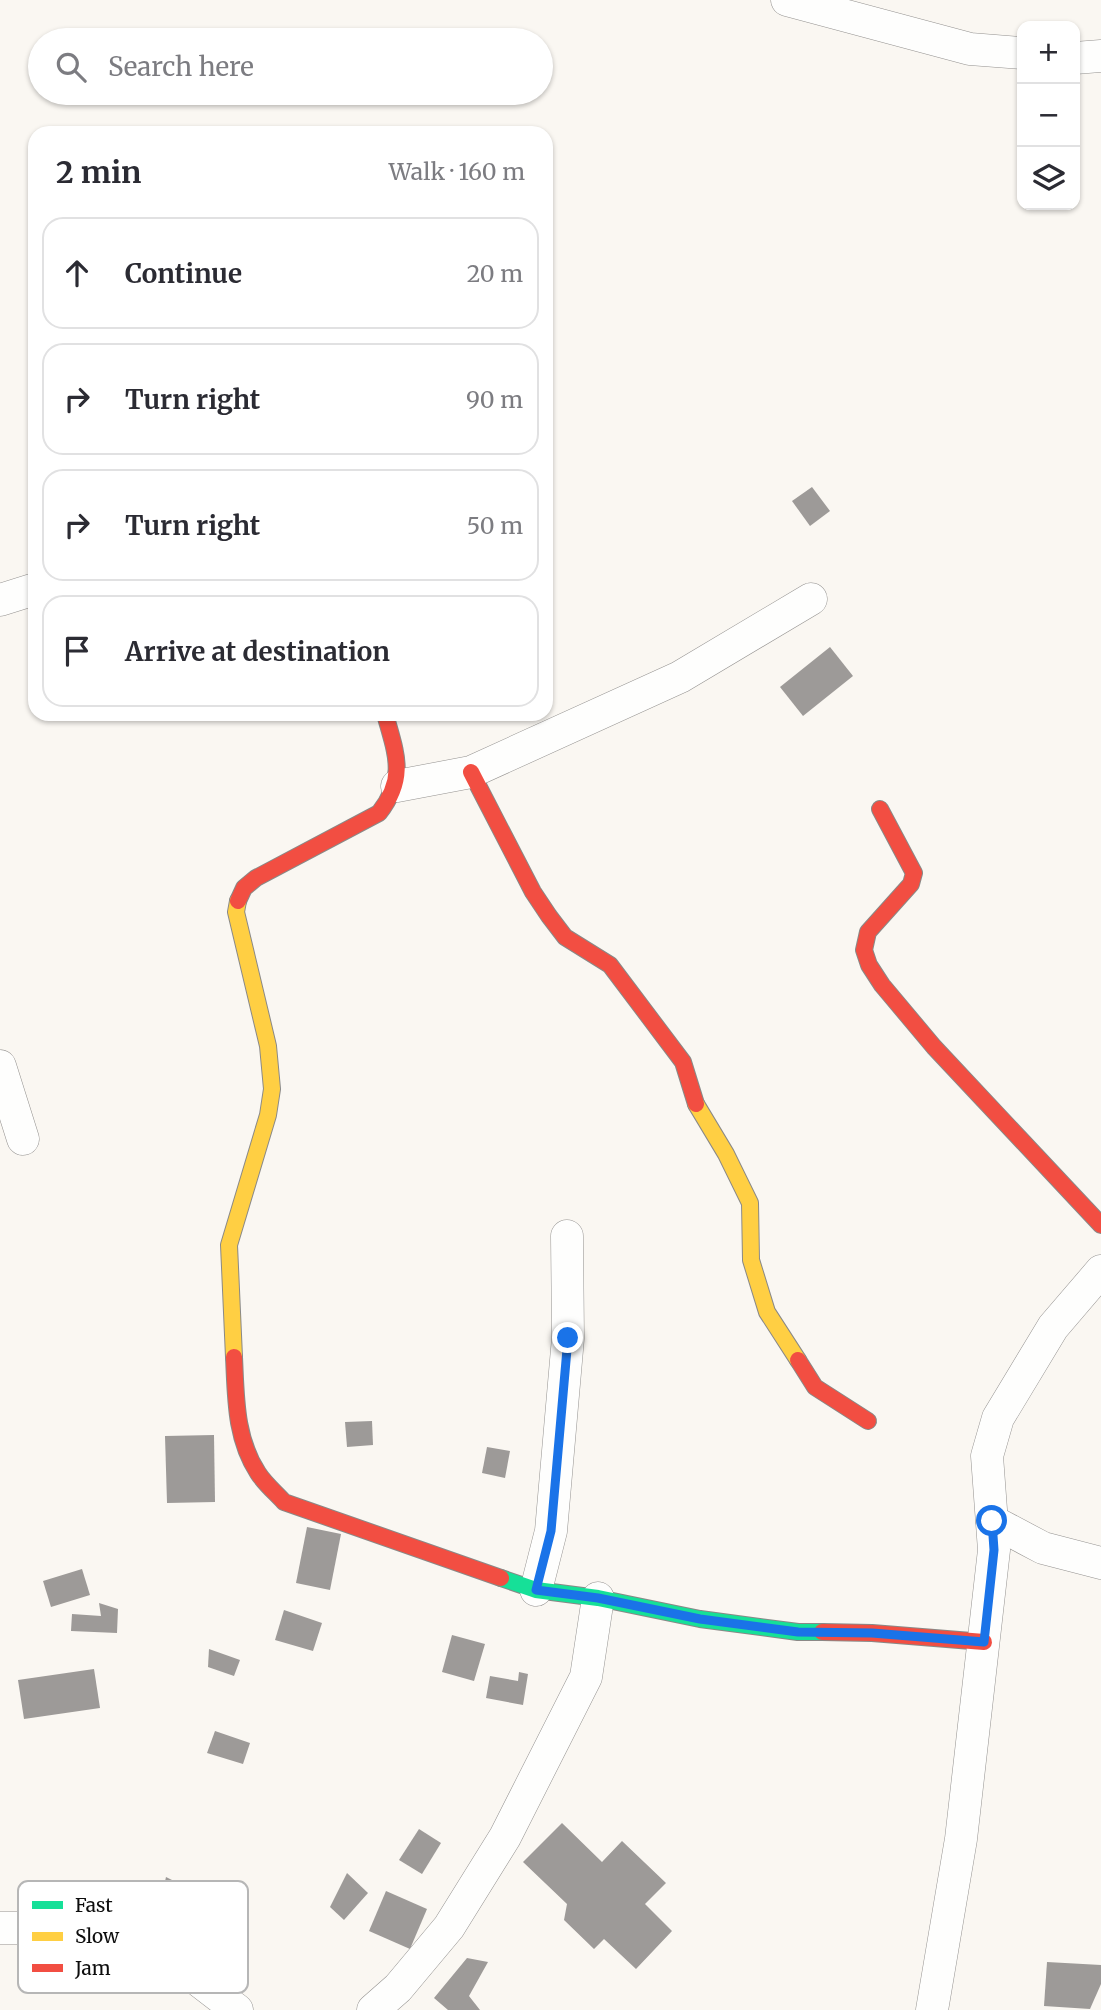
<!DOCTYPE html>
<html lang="en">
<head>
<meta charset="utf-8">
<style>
	:root { --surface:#fff; --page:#f7f7f7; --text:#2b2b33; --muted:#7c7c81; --line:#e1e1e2 }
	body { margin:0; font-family:Merriweather,serif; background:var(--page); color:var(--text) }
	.controls { position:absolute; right:21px; top:21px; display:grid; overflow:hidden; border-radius:14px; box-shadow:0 2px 5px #0004 }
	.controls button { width:63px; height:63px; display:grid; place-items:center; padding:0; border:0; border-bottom:2px solid var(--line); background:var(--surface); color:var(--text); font:35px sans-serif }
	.stop { position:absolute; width:21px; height:21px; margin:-16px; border:5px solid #1a73e8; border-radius:50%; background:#fff }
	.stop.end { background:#1a73e8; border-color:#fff; box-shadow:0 2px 7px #0008 }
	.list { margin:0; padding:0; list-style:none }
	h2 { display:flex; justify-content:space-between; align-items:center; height:91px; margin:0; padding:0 28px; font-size:30px }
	h2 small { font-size:23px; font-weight:400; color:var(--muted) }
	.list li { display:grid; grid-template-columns:46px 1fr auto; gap:21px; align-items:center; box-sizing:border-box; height:112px; margin:0 14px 14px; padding:0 14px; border:2px solid var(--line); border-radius:21px }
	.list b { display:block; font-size:26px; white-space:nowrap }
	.list em { font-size:23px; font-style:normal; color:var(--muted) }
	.icon { flex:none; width:38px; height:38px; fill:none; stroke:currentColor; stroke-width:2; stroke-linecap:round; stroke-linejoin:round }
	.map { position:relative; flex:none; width:1101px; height:2010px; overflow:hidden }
	.search { position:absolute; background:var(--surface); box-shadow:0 2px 5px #0004; left:28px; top:28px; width:525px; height:77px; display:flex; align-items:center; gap:18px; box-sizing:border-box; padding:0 24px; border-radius:38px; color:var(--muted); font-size:26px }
	.panel { position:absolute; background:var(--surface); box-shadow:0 2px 5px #0004; left:28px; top:126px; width:525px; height:595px; border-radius:21px }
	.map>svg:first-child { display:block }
</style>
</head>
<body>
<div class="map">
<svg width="1101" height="2010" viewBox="0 0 1101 2010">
	<rect width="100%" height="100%" fill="#faf7f2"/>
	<g fill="#9d9a98">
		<path d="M812,487L830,511L810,526L792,501Z"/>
		<path d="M830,647L853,676L803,716L780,687Z"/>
		<path d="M372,1421L373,1445L347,1447L345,1422Z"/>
		<path d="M214,1435L215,1502L167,1503L165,1436Z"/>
		<path d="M487,1447L510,1451L505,1478L482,1473Z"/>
		<path d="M307,1527L341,1534L330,1590L296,1583Z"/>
		<path d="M82,1569L90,1595L51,1607L43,1581Z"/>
		<path d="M99,1603L118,1609L117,1633L71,1631L72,1614L101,1616Z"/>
		<path d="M284,1610L322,1623L313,1651L275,1640Z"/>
		<path d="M452,1635L485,1644L474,1681L442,1672Z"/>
		<path d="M209,1649L240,1660L234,1676L208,1667Z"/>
		<path d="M94,1669L100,1708L24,1719L18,1680Z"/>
		<path d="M519,1672L528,1674L523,1705L486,1698L490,1676L518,1681Z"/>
		<path d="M215,1731L250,1743L243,1764L207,1753Z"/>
		<path d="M562,1823L602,1862L622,1841L666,1883L645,1904L672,1931L636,1969L604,1939L594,1949L564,1920L567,1904L523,1862Z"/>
		<path d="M419,1829L441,1843L422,1874L399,1860Z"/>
		<path d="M347,1873L368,1893L344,1920L330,1907Z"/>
		<path d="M166,1877L182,1885L174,1901L162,1895Z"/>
		<path d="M386,1891L427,1909L410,1949L369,1931Z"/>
		<path d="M467,1958L488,1962L469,1996L480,2010H448L434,1998Z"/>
		<path d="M1047,1962L1101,1965V1984L1090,2009L1044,2006Z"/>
	</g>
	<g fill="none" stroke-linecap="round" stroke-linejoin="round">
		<g stroke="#949290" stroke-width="33">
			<g id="street">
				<path d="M787,0L970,49L1022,53"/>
				<path d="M1075,58L1101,56"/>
				<path d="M0,600L35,589"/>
				<path d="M397,786L471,772L680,677L811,599"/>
				<path d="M0,1066L23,1139"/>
				<path d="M992,1521L1043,1548L1101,1563"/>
				<path d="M536,1590L551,1531L568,1338L567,1236"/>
				<path d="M0,1928H44L99,1935L172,1960L237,2010"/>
				<path d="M373,2010L398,1988L449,1927L505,1837L586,1677L598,1598"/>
				<path d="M932,2010L961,1839L994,1550L987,1456L998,1418L1053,1327L1101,1271"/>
			</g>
		</g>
		<g stroke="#8a8987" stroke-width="18">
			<path id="fast" d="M501,1578L536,1590L598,1598L700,1619L798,1632H822"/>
		</g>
		<g stroke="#8a8987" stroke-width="18">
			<g id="slow">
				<path d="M696,1104L726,1154L750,1203L751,1260L767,1312L798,1360"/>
				<path d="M234,1357L229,1245L268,1115L272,1089L268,1046L236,912L238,901"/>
			</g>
		</g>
		<g stroke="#8a8987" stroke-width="18">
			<g id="jam">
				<path d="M471,772L533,892L549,916L565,937L610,965L683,1062L696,1104"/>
				<path d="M880,809L914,873L911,884L868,932L864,950L869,965L882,985L934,1047L1101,1225"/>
				<path d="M238,901L244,888L256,878L379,813C407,777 396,754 385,714"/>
				<path d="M234,1357C236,1397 235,1438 258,1473C265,1484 276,1493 284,1502L501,1578"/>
				<path d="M798,1360L815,1387L868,1421"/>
				<path d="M822,1632L872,1633L984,1642"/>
			</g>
		</g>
		<use href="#street" stroke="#fefefd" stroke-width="32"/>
		<use href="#fast" stroke="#16e098" stroke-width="16"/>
		<use href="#slow" stroke="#ffcf43" stroke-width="16"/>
		<use href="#jam" stroke="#f24e42" stroke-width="16"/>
	</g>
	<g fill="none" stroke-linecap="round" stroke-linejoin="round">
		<path stroke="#1a73e8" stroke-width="9" d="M568,1338L551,1531L536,1590L598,1598L700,1619L798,1632L872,1633L984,1642L994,1550L992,1521"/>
	</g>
	<rect x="18" y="1881" width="230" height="112" rx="10" fill="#fff" stroke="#b6b6b6" stroke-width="2"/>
	<rect x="32" y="1901" width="31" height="8" fill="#16e098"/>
	<rect x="32" y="1932" width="31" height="9" fill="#ffcf43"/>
	<rect x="32" y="1964" width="31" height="8" fill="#f24e42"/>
	<g font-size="19" fill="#0d0d0d">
		<text x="75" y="1912">Fast</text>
		<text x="75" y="1943">Slow</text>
		<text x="75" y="1975">Jam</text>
	</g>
</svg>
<div class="controls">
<button>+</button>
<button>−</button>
<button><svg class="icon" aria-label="layers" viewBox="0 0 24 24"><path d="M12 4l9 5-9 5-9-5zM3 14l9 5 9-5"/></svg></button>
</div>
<div class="stop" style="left:992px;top:1521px"></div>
<div class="stop end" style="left:568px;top:1338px"></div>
<div class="search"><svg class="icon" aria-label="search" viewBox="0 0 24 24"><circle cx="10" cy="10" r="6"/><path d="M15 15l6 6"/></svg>Search here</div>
<section class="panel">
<h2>2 min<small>Walk · 160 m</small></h2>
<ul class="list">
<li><svg class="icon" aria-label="ahead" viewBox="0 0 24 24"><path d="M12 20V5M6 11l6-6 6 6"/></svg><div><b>Continue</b></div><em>20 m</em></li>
<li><svg class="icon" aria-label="right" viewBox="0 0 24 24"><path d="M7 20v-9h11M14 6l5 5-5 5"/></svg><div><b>Turn right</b></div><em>90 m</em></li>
<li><svg class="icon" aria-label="right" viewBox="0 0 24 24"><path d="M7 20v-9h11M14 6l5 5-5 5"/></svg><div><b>Turn right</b></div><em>50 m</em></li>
<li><svg class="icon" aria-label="arrive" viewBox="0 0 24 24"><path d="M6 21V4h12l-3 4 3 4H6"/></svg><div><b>Arrive at destination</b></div></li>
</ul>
</section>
</div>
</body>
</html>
